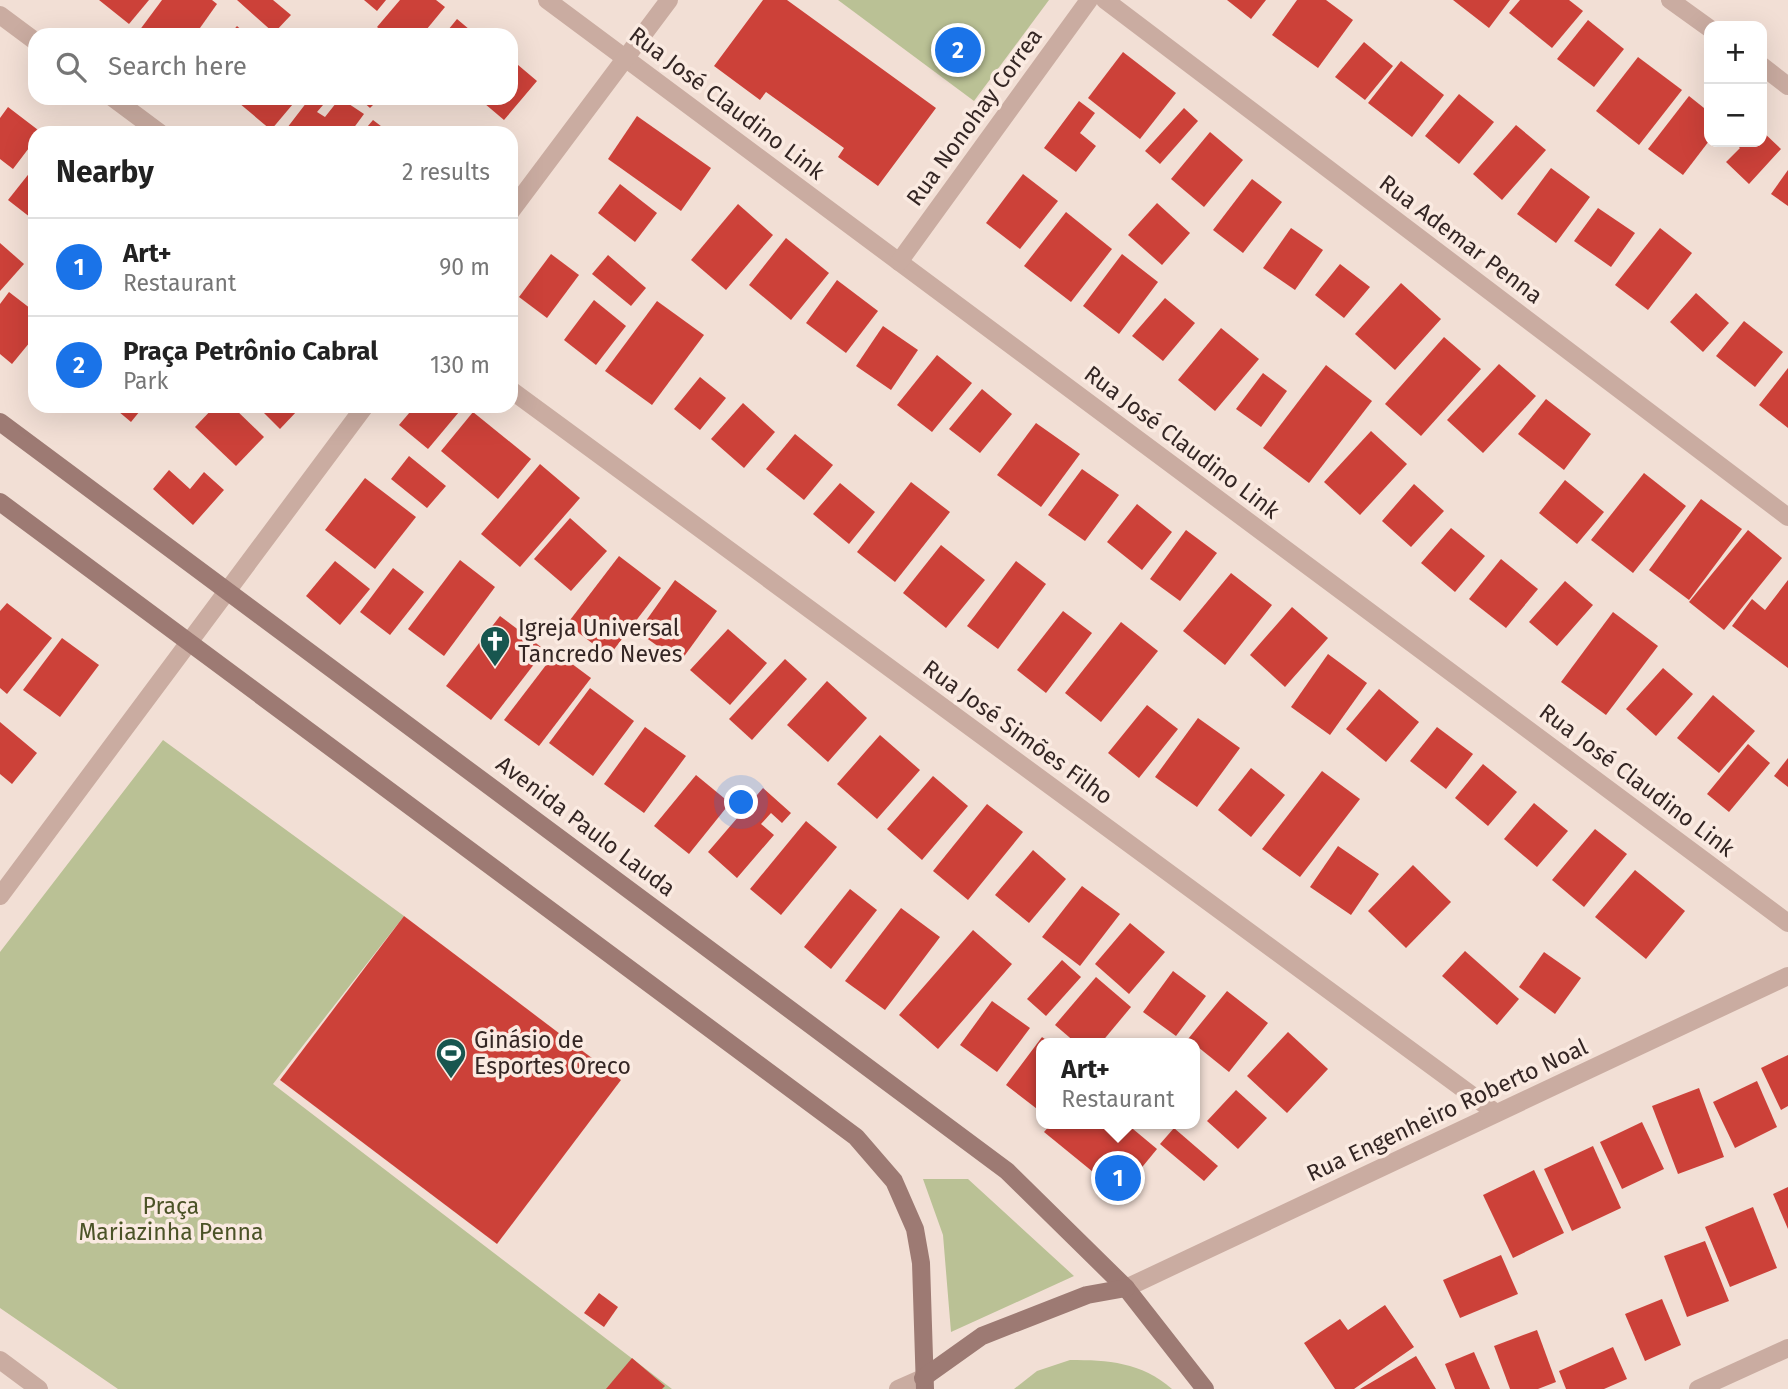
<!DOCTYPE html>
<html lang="en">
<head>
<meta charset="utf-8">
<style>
	:root { --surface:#fff; --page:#f6f6f6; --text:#222; --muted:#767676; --line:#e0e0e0; --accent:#1a73e8 }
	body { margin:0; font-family:"Fira Sans",sans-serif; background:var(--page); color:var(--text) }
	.controls { position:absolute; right:21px; top:21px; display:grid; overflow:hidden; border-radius:14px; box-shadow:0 7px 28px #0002 }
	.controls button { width:63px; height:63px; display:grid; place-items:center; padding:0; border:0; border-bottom:2px solid var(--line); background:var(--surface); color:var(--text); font:35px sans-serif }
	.you { position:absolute; left:742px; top:803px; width:24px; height:24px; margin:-18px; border:5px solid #fff; border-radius:50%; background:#1a73e8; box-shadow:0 0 0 10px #1a73e833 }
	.badge { display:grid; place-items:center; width:46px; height:46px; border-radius:50%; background:var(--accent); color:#fff; font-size:23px; font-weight:700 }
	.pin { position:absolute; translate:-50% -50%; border:4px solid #fff; box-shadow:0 2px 7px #0006 }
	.popup { position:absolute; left:1036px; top:1038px; width:164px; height:91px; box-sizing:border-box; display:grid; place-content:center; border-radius:14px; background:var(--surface); filter:drop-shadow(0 2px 5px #0005); font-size:23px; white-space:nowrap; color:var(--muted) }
	.popup b { font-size:26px; color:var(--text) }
	.popup::after { content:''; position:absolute; left:50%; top:100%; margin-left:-14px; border:14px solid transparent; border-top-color:var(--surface) }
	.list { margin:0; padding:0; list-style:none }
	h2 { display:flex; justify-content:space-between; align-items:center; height:91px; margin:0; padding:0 28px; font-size:30px }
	h2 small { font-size:23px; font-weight:400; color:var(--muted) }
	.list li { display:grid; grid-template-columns:46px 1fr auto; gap:21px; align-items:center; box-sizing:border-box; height:98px; padding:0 28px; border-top:2px solid var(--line) }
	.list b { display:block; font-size:26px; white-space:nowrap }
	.list p { margin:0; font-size:23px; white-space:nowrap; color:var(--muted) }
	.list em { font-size:23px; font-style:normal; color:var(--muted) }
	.icon { flex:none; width:38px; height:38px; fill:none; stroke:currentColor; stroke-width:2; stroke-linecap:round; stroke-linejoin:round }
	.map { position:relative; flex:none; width:1788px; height:1389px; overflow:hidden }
	.search { position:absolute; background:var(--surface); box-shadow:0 7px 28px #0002; left:28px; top:28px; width:490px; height:77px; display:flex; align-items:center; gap:18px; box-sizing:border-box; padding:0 24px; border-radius:21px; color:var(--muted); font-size:26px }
	.panel { position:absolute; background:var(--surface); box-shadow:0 7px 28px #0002; left:28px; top:126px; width:490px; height:287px; border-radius:21px }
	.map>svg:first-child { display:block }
</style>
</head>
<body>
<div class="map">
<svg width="1788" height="1389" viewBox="0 0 1788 1389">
	<rect width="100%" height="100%" fill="#f2dfd5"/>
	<g fill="#bac195">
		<path d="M838,0H1049L974,101Z"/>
		<path d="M163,740L404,916L273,1084L672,1389H118L0,1308V952Z"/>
		<path d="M923,1179H968L1074,1276L951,1332L943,1235Z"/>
		<path d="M1070,1360C1108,1360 1141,1362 1172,1389H1014L1037,1371Z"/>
	</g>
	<g fill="#cc4139">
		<path d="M99,0H149L129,24Z"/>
		<path d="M162,0H212L217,4L195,35H145L139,31Z"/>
		<path d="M237,0H273L291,15L274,33Z"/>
		<path d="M364,0H386L377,11Z"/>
		<path d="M400,0H436L445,7L422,35H387L377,27Z"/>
		<path d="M763,0H787L936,108L878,186L838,157L844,148L766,92L760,100L714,66Z"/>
		<path d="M1227,0H1266L1251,19Z"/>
		<path d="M1297,0H1326L1353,20L1318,68L1272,35Z"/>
		<path d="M1453,0H1510L1489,28Z"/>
		<path d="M1520,0H1569L1583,11L1552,48L1509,13Z"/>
		<path d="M457,19L476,35H444Z"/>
		<path d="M1588,20L1624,49L1594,87L1557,59Z"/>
		<path d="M237,26L247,35H229Z"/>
		<path d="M1364,42L1393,66L1365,100L1335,77Z"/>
		<path d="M1123,52L1176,93L1140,139L1088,98Z"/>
		<path d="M1638,57L1682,90L1639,145L1596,111Z"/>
		<path d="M511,59L537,81L504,120L478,98H511Z"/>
		<path d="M1401,61L1444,95L1412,137L1368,103Z"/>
		<path d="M1459,94L1494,122L1459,164L1425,136Z"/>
		<path d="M1689,96L1709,112V141L1683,175L1648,149Z"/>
		<path d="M233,98H298L271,130Z"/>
		<path d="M310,98H329L317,112L325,117L340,98L364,114L350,133H293L287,128Z"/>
		<path d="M359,98H380L370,108Z"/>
		<path d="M1079,101L1095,113L1080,133L1096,146L1076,172L1044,148Z"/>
		<path d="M8,107L42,133H35V140L13,169L0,159V118Z"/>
		<path d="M1184,108L1198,121L1160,164L1145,151Z"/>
		<path d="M637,116L711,168L681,211L608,159Z"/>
		<path d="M373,120L390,133H362Z"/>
		<path d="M1516,125L1546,150L1502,200L1473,174Z"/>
		<path d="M1762,131L1781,149L1749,184L1726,162L1740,148L1733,142H1762Z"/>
		<path d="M1210,132L1243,160L1204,207L1171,179Z"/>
		<path d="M35,166V221L8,200Z"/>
		<path d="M1551,168L1590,197L1556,243L1517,214Z"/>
		<path d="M1788,170V206L1771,194Z"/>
		<path d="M1023,174L1058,201L1020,249L986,223Z"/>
		<path d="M1252,179L1282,202L1243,253L1213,230Z"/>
		<path d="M620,184L657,213L635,242L598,213Z"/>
		<path d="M1157,203L1190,233L1162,265L1128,235Z"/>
		<path d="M738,204L773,235L726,290L691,260Z"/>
		<path d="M1598,208L1635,233L1611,267L1574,241Z"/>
		<path d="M1066,212L1112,249L1071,302L1024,266Z"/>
		<path d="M1291,228L1323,250L1295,290L1263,268Z"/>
		<path d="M1660,228L1692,253L1648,310L1615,285Z"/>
		<path d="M786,238L829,273L791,320L749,285Z"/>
		<path d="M0,243L24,264L0,291Z"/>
		<path d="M551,254L579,275L547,318L519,297Z"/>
		<path d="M1122,254L1158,282L1119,334L1083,306Z"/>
		<path d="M608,255L646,288L631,306L592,274Z"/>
		<path d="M1340,264L1370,287L1344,318L1315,295Z"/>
		<path d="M837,280L878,311L846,353L806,323Z"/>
		<path d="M1401,283L1441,319L1395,370L1355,334Z"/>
		<path d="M9,292L35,312V336L12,364L0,354V304Z"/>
		<path d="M1696,293L1729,323L1703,352L1670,322Z"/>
		<path d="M1165,298L1195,323L1163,361L1132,336Z"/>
		<path d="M594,300L626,326L596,365L564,340Z"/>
		<path d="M657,301L704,335L652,405L605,371Z"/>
		<path d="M1744,321L1783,352L1755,387L1716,356Z"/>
		<path d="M883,326L918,350L891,390L856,366Z"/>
		<path d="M1221,328L1259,359L1215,411L1178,380Z"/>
		<path d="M1444,337L1481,369L1421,436L1385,404Z"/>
		<path d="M937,355L972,383L932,432L897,405Z"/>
		<path d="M1499,364L1536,396L1483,453L1447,420Z"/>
		<path d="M1326,365L1372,401L1309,483L1263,448Z"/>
		<path d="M1788,368V428L1759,405Z"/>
		<path d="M1263,373L1287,391L1261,427L1236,409Z"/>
		<path d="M700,377L726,398L700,430L674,409Z"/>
		<path d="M982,389L1012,414L980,453L949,429Z"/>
		<path d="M1546,399L1591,434L1564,470L1518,434Z"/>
		<path d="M743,403L775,432L744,468L711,439Z"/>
		<path d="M112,406H144L131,422Z"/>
		<path d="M215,406H232L264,437L236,466L195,427Z"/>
		<path d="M265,406H294L298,410L280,429L261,410Z"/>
		<path d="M415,406H464L428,449L399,425Z"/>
		<path d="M473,412L531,459L498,499L441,451Z"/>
		<path d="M1036,423L1080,454L1041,507L997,475Z"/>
		<path d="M1371,431L1407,464L1360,515L1324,482Z"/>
		<path d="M795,434L833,465L804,500L766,469Z"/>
		<path d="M409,456L446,486L427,508L391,479Z"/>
		<path d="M540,464L580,498L520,567L481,534Z"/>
		<path d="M1082,469L1119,495L1085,541L1048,515Z"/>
		<path d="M169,470L190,489L204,472L224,490L193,525L153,489Z"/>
		<path d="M1644,473L1686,506L1633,573L1591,540Z"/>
		<path d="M365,478L416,517L375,569L325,530Z"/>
		<path d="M1565,480L1604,512L1577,544L1539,513Z"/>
		<path d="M911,482L950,512L895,582L857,552Z"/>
		<path d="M840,483L875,512L849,544L813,514Z"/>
		<path d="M1414,484L1444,511L1411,547L1382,521Z"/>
		<path d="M1701,499L1742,529L1689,600L1649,570Z"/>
		<path d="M1137,504L1172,532L1142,570L1107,542Z"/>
		<path d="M570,518L607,551L571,591L534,559Z"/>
		<path d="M1451,528L1485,556L1455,592L1421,563Z"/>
		<path d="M1186,530L1217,553L1180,601L1150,579Z"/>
		<path d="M1748,530L1782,558L1724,630L1689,602Z"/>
		<path d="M941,545L985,580L946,628L903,593Z"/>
		<path d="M619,556L661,588L609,656L567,624Z"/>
		<path d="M1501,559L1538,589L1506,628L1469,599Z"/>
		<path d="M460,560L495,587L444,656L408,629Z"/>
		<path d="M335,561L370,589L340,625L306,596Z"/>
		<path d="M1016,561L1046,584L998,649L967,626Z"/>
		<path d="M393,568L424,592L390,635L360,612Z"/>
		<path d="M1231,573L1272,605L1225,665L1183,631Z"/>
		<path d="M675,580L717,611L680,662L638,632Z"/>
		<path d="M1788,580V668L1732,626L1752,599L1765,610Z"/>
		<path d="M1565,581L1593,605L1557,646L1529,622Z"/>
		<path d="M7,603L52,638L7,694L0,688V611Z"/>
		<path d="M1292,607L1328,638L1285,687L1250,655Z"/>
		<path d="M1063,611L1092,633L1046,693L1017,670Z"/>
		<path d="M1613,612L1658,646L1606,715L1561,682Z"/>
		<path d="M500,616L545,650L491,720L446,686Z"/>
		<path d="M1121,622L1158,651L1101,722L1065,693Z"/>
		<path d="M728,629L767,663L730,705L690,670Z"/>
		<path d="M62,638L99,665L60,717L23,690Z"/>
		<path d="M556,652L591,678L539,746L504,720Z"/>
		<path d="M1328,654L1367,683L1330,735L1291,707Z"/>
		<path d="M785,659L807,679L752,740L729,719Z"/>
		<path d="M1663,668L1693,694L1656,736L1626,709Z"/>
		<path d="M827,681L867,718L828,762L787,725Z"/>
		<path d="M590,688L634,721L593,776L549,743Z"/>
		<path d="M1379,689L1419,722L1386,762L1346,729Z"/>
		<path d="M1713,695L1755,731L1719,773L1677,738Z"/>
		<path d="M1147,705L1178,729L1139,778L1108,753Z"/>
		<path d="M1198,718L1240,748L1197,807L1155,777Z"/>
		<path d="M0,722L37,753L12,784L0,774Z"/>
		<path d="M645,727L686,756L644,813L604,784Z"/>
		<path d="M1437,727L1473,754L1446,789L1410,761Z"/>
		<path d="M880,735L920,770L877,819L837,784Z"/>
		<path d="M1748,744L1770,763L1729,812L1707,794Z"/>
		<path d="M1788,758V787L1774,776Z"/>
		<path d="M1483,764L1517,792L1488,826L1455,798Z"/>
		<path d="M1251,768L1285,795L1251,837L1218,810Z"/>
		<path d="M1322,771L1360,799L1300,877L1262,849Z"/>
		<path d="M696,775L730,803L689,854L654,826Z"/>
		<path d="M933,776L968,806L922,860L887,829Z"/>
		<path d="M763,788L791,813L782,823L771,813L761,824L774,835L737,878L708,852Z"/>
		<path d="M1534,803L1568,831L1537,867L1504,839Z"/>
		<path d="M987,804L1023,832L968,900L933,871Z"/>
		<path d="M806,821L837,847L781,915L750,889Z"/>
		<path d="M1595,829L1627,854L1584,907L1552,880Z"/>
		<path d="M1338,846L1379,874L1351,915L1310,887Z"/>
		<path d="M1033,850L1066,879L1029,923L995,895Z"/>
		<path d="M1413,865L1451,902L1406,948L1368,911Z"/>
		<path d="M1635,870L1685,911L1646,959L1595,917Z"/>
		<path d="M1082,886L1120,914L1080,966L1042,937Z"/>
		<path d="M850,889L877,910L831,969L804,947Z"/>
		<path d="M901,908L940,937L885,1010L845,981Z"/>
		<path d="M404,916L621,1080L497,1244L280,1080Z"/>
		<path d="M1130,923L1165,952L1129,994L1095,964Z"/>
		<path d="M973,930L1012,964L938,1049L899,1015Z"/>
		<path d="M1465,951L1519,999L1497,1025L1442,976Z"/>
		<path d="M1544,952L1581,978L1555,1014L1519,987Z"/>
		<path d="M1062,960L1081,977L1046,1016L1027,999Z"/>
		<path d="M1173,971L1206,996L1176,1036L1143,1012Z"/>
		<path d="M1096,977L1131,1007L1101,1043H1076L1055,1025Z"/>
		<path d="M1227,991L1268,1023L1229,1072L1188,1039Z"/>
		<path d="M992,1001L1030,1028L997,1072L960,1045Z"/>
		<path d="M1288,1032L1328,1069L1287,1113L1247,1076Z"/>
		<path d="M1042,1037L1050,1043H1041V1112L1006,1085Z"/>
		<path d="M1788,1055V1106L1781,1110L1761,1068Z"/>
		<path d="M1757,1081L1777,1127L1735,1148L1713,1102Z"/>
		<path d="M1699,1088L1724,1157L1678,1174L1652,1106Z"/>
		<path d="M1236,1090L1267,1118L1238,1149L1207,1121Z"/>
		<path d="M1642,1122L1664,1169L1622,1189L1600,1142Z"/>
		<path d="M1051,1124H1127L1157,1149L1120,1194L1044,1132Z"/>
		<path d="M1174,1128L1218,1166L1204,1181L1160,1144Z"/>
		<path d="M1593,1146L1621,1208L1572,1231L1544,1169Z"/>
		<path d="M1534,1170L1564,1233L1513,1258L1483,1195Z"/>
		<path d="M1788,1187V1229L1773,1194Z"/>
		<path d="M1753,1207L1777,1268L1730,1287L1705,1227Z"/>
		<path d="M1705,1241L1729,1301L1687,1317L1664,1256Z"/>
		<path d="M1501,1255L1518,1294L1460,1318L1443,1280Z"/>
		<path d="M599,1293L618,1307L604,1327L584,1313Z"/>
		<path d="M1662,1299L1681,1345L1645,1361L1625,1314Z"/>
		<path d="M1385,1305L1414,1347L1354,1389H1335L1304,1343L1340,1319L1348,1330Z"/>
		<path d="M1537,1330L1556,1382L1538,1389H1510L1494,1346Z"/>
		<path d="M1613,1347L1627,1379L1604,1389H1566L1559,1371Z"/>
		<path d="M1474,1352L1490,1389H1455L1445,1364Z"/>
		<path d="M1416,1356L1436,1389H1360Z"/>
		<path d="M632,1358L665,1386L662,1389H606Z"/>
	</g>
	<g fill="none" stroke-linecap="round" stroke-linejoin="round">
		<g stroke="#caaca1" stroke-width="18">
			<path d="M547,0L1788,923"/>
			<path d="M1105,0L1788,517"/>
			<path d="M1670,0L1709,28"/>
			<path d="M0,15L35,41"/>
			<path d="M1762,66L1788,86"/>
			<path d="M113,98L160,133"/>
			<path d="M511,211L669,0"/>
			<path d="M899,262L1089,0"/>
			<path d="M511,390L1496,1113"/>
			<path d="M0,896L365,406"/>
			<path d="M1126,1288L1788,976"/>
			<path d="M0,1360L39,1389"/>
			<path d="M898,1389L923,1378"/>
			<path d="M1698,1389L1788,1348"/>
		</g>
		<g stroke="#9d7a73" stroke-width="18">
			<path d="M0,422L1007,1171L1126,1288L1205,1389"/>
			<path d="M0,502L856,1137L894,1181L915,1229L921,1263L925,1389"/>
			<path d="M923,1378L982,1336L1087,1295L1126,1288"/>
		</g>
	</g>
	<defs>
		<g id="church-pin" transform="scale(1.575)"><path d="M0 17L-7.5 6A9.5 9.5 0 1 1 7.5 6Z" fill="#18564f" stroke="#faeae1"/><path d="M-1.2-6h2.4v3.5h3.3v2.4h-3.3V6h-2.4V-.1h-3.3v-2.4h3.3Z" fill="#fff"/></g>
		<g id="stadium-pin" transform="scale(1.575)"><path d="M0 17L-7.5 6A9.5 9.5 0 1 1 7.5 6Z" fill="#18564f" stroke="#faeae1"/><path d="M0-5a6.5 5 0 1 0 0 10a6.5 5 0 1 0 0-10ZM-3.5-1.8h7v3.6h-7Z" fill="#fff"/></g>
	</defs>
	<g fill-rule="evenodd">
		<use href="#church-pin" x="495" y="641"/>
		<use href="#stadium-pin" x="451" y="1053"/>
	</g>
	<g text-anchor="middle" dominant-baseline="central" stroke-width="7" stroke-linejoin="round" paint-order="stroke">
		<g font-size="23" fill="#342624" stroke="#faeae1">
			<text transform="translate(727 103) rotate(37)">Rua José Claudino Link</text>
			<text transform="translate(974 117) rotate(-54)">Rua Nonohay Correa</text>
			<text transform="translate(1461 239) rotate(37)">Rua Ademar Penna</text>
			<text transform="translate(1182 442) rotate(37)">Rua José Claudino Link</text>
			<text transform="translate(1018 732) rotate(36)">Rua José Simões Filho</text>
			<text transform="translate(1637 780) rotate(37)">Rua José Claudino Link</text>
			<text transform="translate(586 826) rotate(37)">Avenida Paulo Lauda</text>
			<text transform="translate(1447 1110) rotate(-25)">Rua Engenheiro Roberto Noal</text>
		</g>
		<g font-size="23" fill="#342624" stroke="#faeae1" text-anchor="start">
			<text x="518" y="628">Igreja Universal<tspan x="518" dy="26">Tancredo Neves</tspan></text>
			<text x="474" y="1040">Ginásio de<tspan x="474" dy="26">Esportes Oreco</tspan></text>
		</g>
		<g font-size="23" fill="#4b5327" stroke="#faeae1">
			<text x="171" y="1206">Praça<tspan x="171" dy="26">Mariazinha Penna</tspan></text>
		</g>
	</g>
</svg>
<div class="controls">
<button>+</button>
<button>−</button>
</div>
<div class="you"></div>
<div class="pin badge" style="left:1118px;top:1178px">1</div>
<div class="popup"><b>Art+</b>Restaurant</div>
<div class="pin badge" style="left:958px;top:50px">2</div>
<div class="search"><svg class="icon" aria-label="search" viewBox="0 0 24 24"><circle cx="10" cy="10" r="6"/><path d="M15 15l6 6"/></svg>Search here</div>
<section class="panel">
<h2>Nearby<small>2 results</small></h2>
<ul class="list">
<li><span class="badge">1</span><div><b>Art+</b><p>Restaurant</p></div><em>90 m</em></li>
<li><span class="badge">2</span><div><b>Praça Petrônio Cabral</b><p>Park</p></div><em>130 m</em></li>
</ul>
</section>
</div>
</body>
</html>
